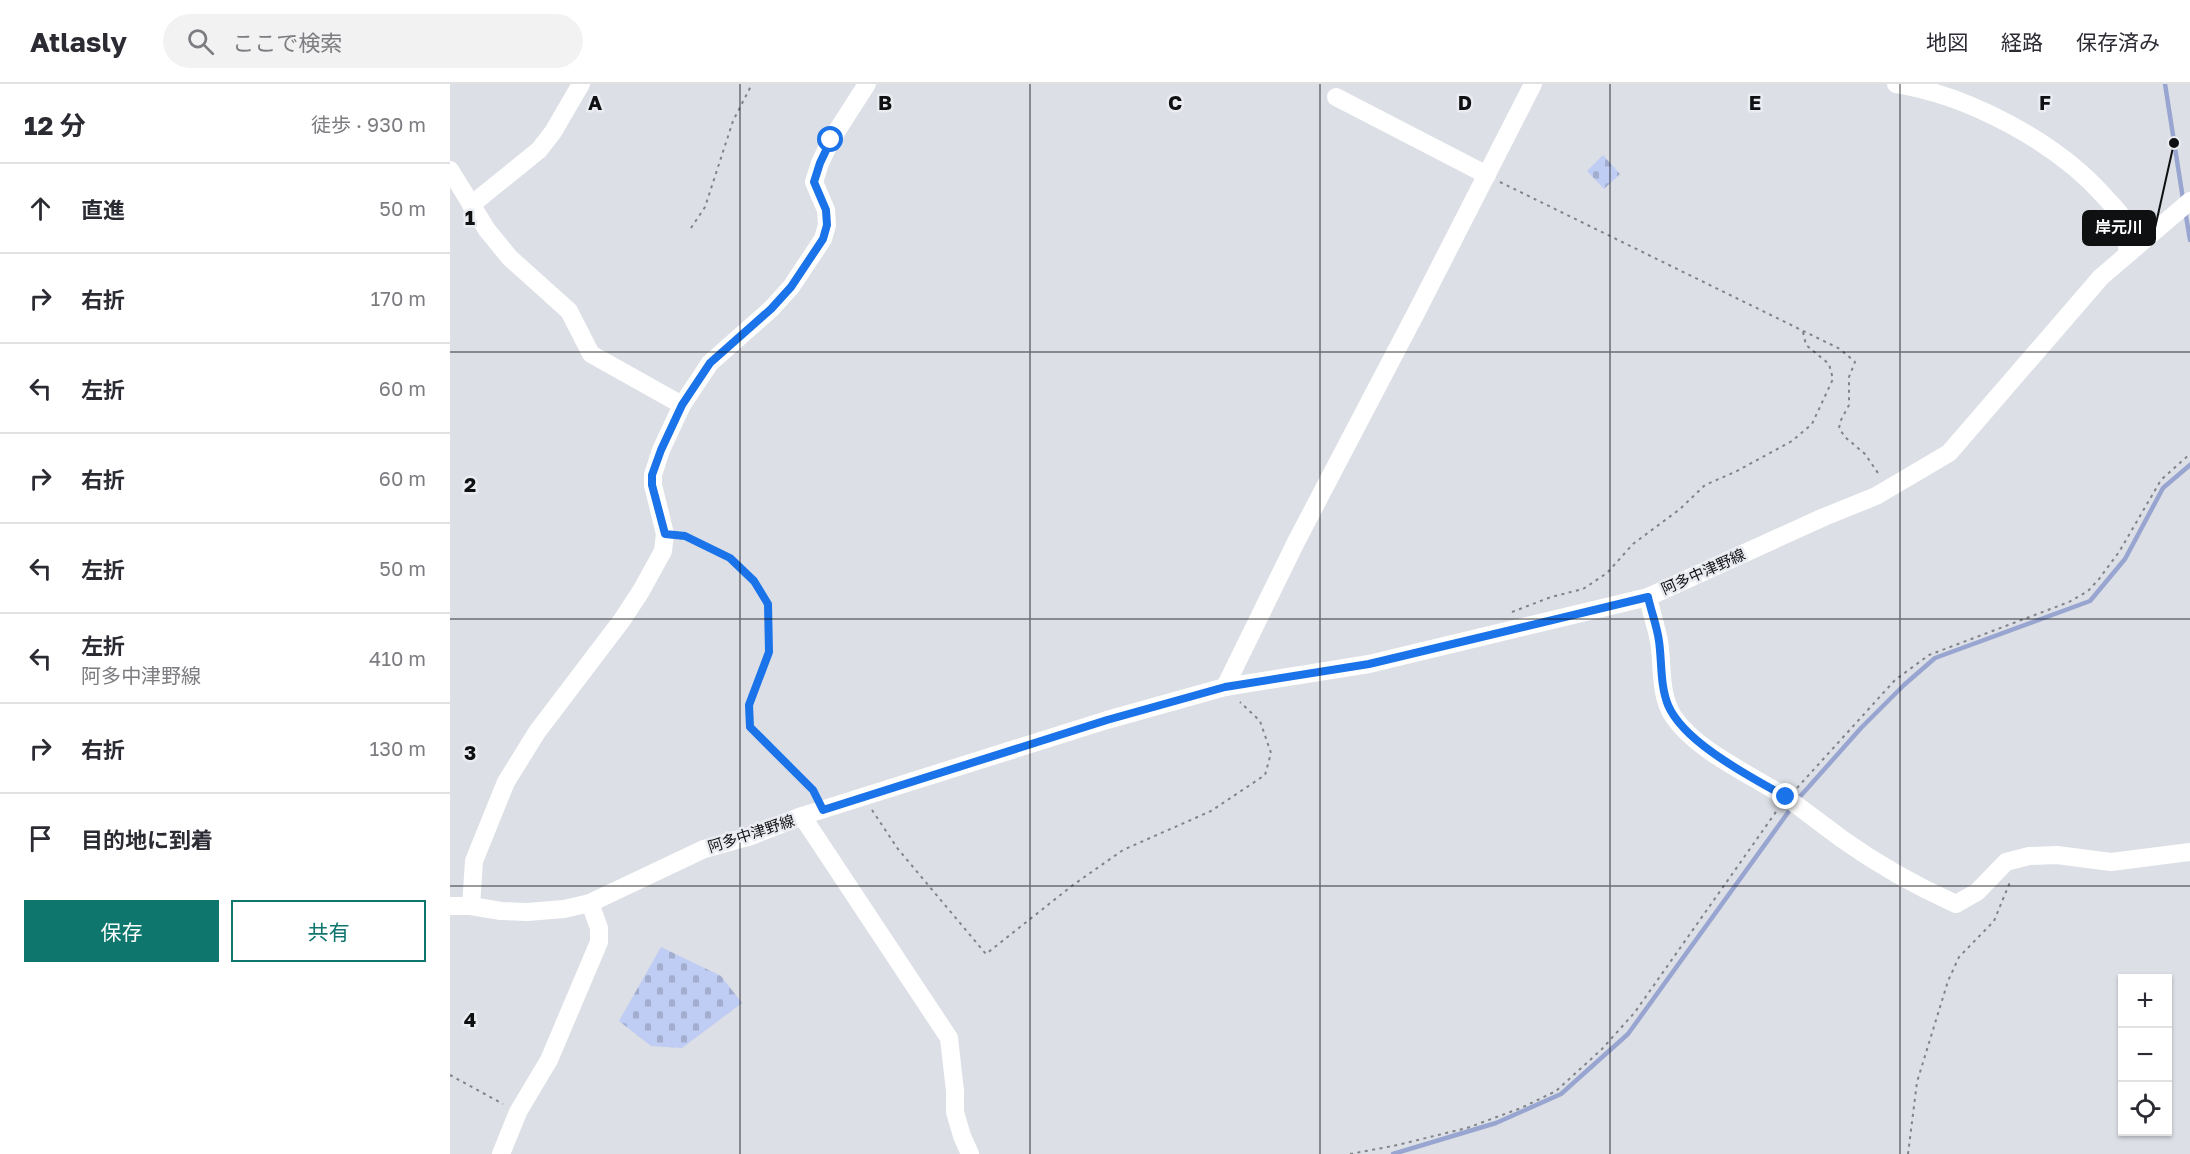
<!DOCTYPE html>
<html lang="ja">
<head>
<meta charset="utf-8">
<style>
	:root { --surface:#fff; --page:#f2f2f3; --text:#2b2b33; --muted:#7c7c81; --line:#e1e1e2; --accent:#0f766e }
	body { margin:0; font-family:"Golos Text","Noto Sans JP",sans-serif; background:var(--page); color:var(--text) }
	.controls { position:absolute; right:18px; bottom:18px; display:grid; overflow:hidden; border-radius:0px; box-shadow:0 2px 4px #0004 }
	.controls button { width:54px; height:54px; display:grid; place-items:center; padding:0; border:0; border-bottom:2px solid var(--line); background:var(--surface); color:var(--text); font:30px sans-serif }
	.stop { position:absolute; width:18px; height:18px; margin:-14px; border:4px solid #1a73e8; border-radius:50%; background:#fff }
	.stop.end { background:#1a73e8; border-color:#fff; box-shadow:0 2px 6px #0008 }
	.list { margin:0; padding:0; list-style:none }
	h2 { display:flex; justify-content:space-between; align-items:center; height:78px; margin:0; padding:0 24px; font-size:26px }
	h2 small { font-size:20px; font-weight:400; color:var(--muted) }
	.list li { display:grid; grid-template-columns:39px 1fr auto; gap:18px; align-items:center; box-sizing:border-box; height:90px; padding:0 24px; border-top:2px solid var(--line) }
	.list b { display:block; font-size:22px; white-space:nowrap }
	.list p { margin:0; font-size:20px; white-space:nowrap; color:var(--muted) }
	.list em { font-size:20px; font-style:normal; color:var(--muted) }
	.actions { display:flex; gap:12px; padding:18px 24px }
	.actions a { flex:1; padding:14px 0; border:2px solid var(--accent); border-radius:0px; text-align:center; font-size:21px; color:var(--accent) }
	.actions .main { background:var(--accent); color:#fff }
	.icon { flex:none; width:33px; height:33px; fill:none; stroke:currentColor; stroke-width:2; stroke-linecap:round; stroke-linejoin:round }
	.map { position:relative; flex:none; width:1740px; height:1070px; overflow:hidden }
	header { display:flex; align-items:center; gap:36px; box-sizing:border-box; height:84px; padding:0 30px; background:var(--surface); border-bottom:2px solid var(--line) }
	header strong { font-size:28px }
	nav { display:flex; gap:33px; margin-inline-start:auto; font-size:21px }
	.search { width:420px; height:54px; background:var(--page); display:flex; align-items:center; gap:15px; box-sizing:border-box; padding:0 21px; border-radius:33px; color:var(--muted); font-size:22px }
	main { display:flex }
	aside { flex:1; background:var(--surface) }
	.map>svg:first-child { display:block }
</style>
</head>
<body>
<header>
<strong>Atlasly</strong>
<div class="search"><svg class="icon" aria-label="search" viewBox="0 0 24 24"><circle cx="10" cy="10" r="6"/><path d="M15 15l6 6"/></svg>ここで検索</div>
<nav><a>地図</a><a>経路</a><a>保存済み</a></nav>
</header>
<main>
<aside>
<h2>12 分<small>徒歩 · 930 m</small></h2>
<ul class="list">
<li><svg class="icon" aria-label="ahead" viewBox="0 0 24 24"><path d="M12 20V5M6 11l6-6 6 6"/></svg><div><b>直進</b></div><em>50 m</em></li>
<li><svg class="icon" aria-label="right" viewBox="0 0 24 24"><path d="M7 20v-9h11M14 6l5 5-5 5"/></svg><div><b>右折</b></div><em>170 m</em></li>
<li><svg class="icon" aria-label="left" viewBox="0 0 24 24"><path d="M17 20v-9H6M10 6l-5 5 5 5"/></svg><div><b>左折</b></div><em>60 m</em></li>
<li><svg class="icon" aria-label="right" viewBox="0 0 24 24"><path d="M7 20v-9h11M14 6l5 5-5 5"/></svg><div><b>右折</b></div><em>60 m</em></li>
<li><svg class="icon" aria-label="left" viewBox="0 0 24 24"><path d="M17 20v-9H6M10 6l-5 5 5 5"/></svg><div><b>左折</b></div><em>50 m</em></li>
<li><svg class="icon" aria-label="left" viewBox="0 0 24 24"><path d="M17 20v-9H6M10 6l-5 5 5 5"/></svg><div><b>左折</b><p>阿多中津野線</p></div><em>410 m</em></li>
<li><svg class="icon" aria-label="right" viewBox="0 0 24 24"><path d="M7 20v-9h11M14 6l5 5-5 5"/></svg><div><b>右折</b></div><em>130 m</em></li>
<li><svg class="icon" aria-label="arrive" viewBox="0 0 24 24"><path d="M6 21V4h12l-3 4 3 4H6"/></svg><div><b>目的地に到着</b></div></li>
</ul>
<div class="actions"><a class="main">保存</a><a>共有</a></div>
</aside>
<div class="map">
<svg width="1740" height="1070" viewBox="0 0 1740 1070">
	<defs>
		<pattern id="cemetery-stones" width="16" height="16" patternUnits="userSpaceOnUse" patternTransform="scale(1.5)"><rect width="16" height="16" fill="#bfccf3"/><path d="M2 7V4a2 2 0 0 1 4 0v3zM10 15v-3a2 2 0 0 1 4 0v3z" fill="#a3aecf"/></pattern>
	</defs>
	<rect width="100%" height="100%" fill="#dcdfe5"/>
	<g fill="url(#cemetery-stones)">
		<path d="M1153,71L1170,90L1154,105L1137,87Z"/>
		<path d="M211,863L271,892L292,919L232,964L201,962L169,937Z"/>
	</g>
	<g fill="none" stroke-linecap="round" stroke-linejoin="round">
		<g stroke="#98a5d0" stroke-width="4.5">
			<path d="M1715,0L1733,115"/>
			<path d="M1735,126L1740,156"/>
			<path d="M1347,716L1411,644L1454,601L1485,574L1640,517L1675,475L1713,404L1740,381"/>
			<path d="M943,1070L1046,1039L1111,1010L1178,950L1342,723"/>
		</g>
		<g stroke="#818387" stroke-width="2" stroke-dasharray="3 4.5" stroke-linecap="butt">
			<path d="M1050,98L1390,265L1405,278L1399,293V321L1391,336L1389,344L1395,353L1415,370L1430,392"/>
			<path d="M241,144L255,123L283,37L302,0"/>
			<path d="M230,451L256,461L280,474L304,497L318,521L319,568L299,621L300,643L365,710"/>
			<path d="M1062,528L1101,513L1133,505L1157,489L1183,460L1230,425L1255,401L1285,388L1342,357L1362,340L1383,295L1379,280L1356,261L1353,248"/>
			<path d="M1347,704L1445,596L1479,571L1619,518L1638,507L1649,495L1669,468L1711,396L1740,370"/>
			<path d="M422,726L448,765L536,870L623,801L673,766L761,727L815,691L821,669L810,637L790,618"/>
			<path d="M0,991L53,1020"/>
			<path d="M900,1070L943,1062L1017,1044L1071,1024L1106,1007L1152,965L1185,928L1328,725"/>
			<path d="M1458,1070L1467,998L1498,897L1509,873L1544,837L1560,798"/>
		</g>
		<g stroke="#fff" stroke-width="18">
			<path d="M1446,0C1518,11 1606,58 1654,112C1659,118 1666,124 1670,130C1676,140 1676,159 1678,170"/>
			<path d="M886,13L1037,91"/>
			<path d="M0,86L37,146L60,174L119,227L141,270L232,321"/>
			<path d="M21,121L89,66L103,48L131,0"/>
			<path d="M1198,513C1201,527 1206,542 1209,557C1213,581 1209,610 1223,632C1246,667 1302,691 1337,714C1355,727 1373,741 1392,755C1427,780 1466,802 1506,820L1527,808L1556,778L1579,772L1607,771L1661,778L1740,768"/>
			<path d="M775,603L846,458L967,227L1083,0"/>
			<path d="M352,732L499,954L505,1007V1028L512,1052L520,1070"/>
			<path d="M0,822H21L51,827L77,828L114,825L140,819L254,765L301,752L352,732L657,636L775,603L919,580L1198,513L1374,433L1426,412L1499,369L1651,193L1740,117"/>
			<path d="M21,822L24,777L56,698L87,648L172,536L191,507L213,467L215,450L203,401V391L211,366L232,321L260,279L321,225L341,203L373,155L377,141L376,126L364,98L370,79L381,56L417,0"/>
			<path d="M51,1070L68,1028L99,976L149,858V844L140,819"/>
		</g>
	</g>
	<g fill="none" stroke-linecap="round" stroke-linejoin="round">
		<path stroke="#1a73e8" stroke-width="8" d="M381,56L370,79L364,98L376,126L377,141L373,155L341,203L321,225L260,279L232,321L211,366L202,391V401L215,450L235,452L280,474L304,497L318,520L319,568L299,621L300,643L363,706L373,726L657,636L775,603L919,580L1198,513C1201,527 1207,542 1209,557C1212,578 1210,601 1218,621C1234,659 1301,693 1336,713"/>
	</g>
	<path fill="none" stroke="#0f1012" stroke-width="1.5" stroke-opacity="0.55" d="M290,0V1070M580,0V1070M870,0V1070M1160,0V1070M1450,0V1070M0,268H1740M0,535H1740M0,802H1740"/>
	<g text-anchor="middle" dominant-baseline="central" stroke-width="5" stroke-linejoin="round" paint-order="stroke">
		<g font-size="15" fill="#0f1012" stroke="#eaecf2">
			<text transform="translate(1253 487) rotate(-24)">阿多中津野線</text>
			<text transform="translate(301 749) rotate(-18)">阿多中津野線</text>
		</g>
	</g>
	<g font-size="20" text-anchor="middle" font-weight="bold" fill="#0f1012" stroke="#eaecf2" stroke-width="5" stroke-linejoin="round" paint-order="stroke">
		<text x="145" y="26">A</text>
		<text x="435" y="26">B</text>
		<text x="725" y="26">C</text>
		<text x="1015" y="26">D</text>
		<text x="1305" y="26">E</text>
		<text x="1595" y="26">F</text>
		<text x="20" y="141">1</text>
		<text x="20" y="408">2</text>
		<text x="20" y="676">3</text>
		<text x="20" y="943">4</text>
	</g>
	<path fill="none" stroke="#0f1012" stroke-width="2" d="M1724 59L1705 144"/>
	<circle fill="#0f1012" stroke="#eaecf2" stroke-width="2" cx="1724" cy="59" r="6"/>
	<rect fill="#0f1012" stroke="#0f1012" stroke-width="2" x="1633" y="127" width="72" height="34" rx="6"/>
	<g font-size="16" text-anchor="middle" font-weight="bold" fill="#fff">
		<text x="1669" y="149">岸元川</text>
	</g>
</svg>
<div class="controls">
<button>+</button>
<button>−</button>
<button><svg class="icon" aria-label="locate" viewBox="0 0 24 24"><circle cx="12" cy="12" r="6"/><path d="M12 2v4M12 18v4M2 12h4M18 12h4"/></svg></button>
</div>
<div class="stop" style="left:381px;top:56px"></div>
<div class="stop end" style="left:1336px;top:713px"></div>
</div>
</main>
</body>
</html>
